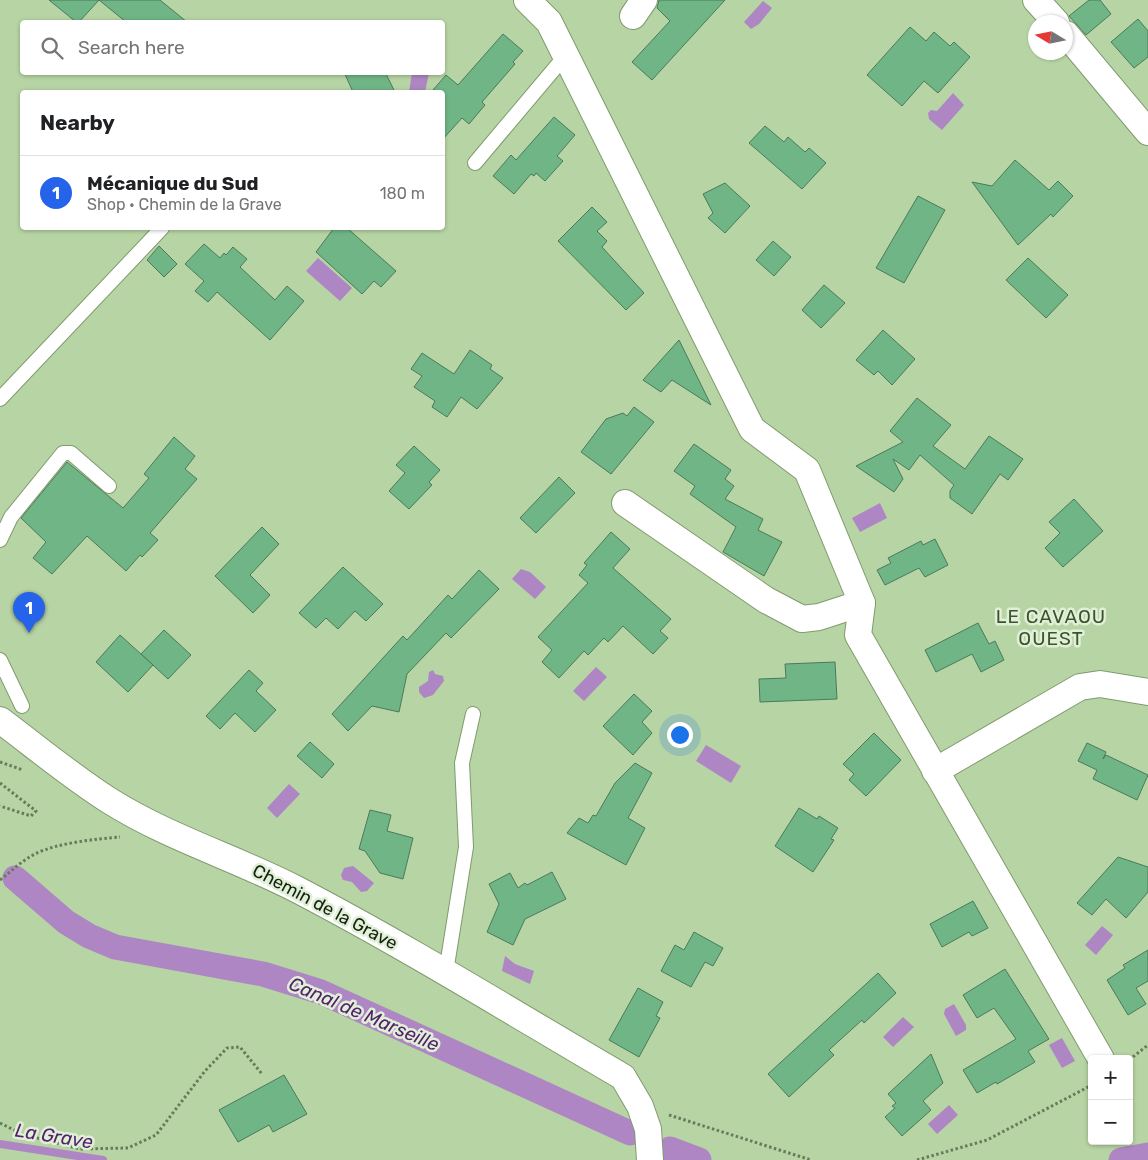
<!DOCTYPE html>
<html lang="en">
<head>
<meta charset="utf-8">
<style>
	:root { --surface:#fff; --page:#f6f6f6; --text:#202124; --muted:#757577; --line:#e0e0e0; --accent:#2563eb }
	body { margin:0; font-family:Rubik,sans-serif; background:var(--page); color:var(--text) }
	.controls { position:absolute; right:15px; bottom:15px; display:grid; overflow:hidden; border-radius:5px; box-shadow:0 1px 4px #0004 }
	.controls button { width:45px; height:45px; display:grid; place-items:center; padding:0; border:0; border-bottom:1px solid var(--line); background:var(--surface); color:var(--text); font:25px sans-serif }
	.compass { position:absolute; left:1028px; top:15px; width:45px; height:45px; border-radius:50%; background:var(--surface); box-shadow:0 1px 4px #0004; rotate:280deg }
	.you { position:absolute; left:679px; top:734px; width:18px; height:18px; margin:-12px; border:4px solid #fff; border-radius:50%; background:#1a73e8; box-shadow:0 0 0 8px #1a73e833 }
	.badge { display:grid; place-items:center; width:32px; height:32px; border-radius:50%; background:var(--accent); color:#fff; font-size:16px; font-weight:700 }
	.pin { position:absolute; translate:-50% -41px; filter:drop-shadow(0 1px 2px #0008) }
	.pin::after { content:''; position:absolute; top:26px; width:18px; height:15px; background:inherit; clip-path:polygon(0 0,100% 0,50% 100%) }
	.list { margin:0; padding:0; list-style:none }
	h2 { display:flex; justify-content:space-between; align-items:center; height:65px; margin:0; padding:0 20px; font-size:21px }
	h2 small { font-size:16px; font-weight:400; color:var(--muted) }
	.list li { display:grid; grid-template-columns:32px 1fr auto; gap:15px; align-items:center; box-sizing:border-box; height:75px; padding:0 20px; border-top:1px solid var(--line) }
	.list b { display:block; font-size:19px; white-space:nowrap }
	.list p { margin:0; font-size:16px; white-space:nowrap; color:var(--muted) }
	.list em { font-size:16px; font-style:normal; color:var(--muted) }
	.icon { flex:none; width:28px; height:28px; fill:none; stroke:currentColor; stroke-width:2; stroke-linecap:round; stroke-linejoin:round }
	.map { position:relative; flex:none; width:1148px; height:1160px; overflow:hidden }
	.search { position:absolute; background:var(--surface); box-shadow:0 1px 4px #0004; left:20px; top:20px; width:425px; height:55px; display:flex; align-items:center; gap:12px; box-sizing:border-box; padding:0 18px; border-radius:5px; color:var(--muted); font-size:19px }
	.panel { position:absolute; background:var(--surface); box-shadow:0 1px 4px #0004; left:20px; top:90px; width:425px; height:140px; border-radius:5px }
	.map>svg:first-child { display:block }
</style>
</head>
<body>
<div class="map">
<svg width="1148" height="1160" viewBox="0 0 1148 1160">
	<rect width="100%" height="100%" fill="#b7d4a4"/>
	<g fill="#ae86c3">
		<path d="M763,1L772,8L759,24L751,29L744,22Z"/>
		<path d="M412,73H429L425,92H409Z"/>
		<path d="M953,93L964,105L942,130L929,119L928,113L931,110L937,111Z"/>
		<path d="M318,258L352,288L340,301L306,271Z"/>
		<path d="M880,503L887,518L860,532L852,518Z"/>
		<path d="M521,569L530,572L546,587L535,599L512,579Z"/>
		<path d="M596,667L607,677L584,701L573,691Z"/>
		<path d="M433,670L435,674L443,676L444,681L433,695L424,698L419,692V687L428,681L429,672Z"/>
		<path d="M706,745L741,766L731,783L696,761Z"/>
		<path d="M289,784L300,794L277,818L267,808Z"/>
		<path d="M353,866L374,883L367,891L361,892L352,882L343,880L341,875L344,868Z"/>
		<path d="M1102,926L1113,935L1096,955L1085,945Z"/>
		<path d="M505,956L515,964L534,971L530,984L502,971Z"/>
		<path d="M954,1004L966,1025V1030L956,1036L944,1014L945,1009Z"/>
		<path d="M903,1017L914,1027L893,1047L883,1037Z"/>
		<path d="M1062,1038L1075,1061L1062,1068L1049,1045Z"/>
		<path d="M949,1105L958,1115L937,1134L928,1124Z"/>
	</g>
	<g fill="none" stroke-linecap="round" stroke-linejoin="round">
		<path stroke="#ae86c3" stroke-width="8" d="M0,1144L103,1160"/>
		<g stroke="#ae86c3" stroke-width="25">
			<path d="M15,878L66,922L89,936L115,947L263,974L321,992L630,1133"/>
			<path d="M670,1149L699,1160"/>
			<path d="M1121,1160L1148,1155"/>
		</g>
	</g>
	<g fill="#70b586" stroke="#4b7a5a">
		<path d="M49,0H160L187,22H126L99,0L79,22H76Z"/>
		<path d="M659,0H725L652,80L632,62L670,21L657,8Z"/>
		<path d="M1089,0H1100L1111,14L1086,35L1069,16Z"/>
		<path d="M1138,19L1148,31V57L1134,68L1111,42Z"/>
		<path d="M910,27L926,41L934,32L950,46L954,42L970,57L938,93L924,81L902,106L867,75Z"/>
		<path d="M503,34L523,51L513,62L515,64L482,102L485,105L469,124L462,118L442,140V92L433,90L446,75L458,85Z"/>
		<path d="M344,72H385L395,92H353Z"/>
		<path d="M554,117L575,135L557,156L563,161L545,181L536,173L534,176L531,174L514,194L493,176L511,155L516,160Z"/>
		<path d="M765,126L784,142L788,137L805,152L809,148L826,163L802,189L749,143Z"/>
		<path d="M1015,160L1049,190L1058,181L1073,196L1053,217L1051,214L1018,245L972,182L992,186Z"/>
		<path d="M725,183L750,206L725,233L708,218L713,213L703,194Z"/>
		<path d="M918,196L945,210L904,283L876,268Z"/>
		<path d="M592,207L607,222L597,231L607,241L602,247L644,293L626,310L558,241Z"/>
		<path d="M334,228H347L396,271L381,287L374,281L362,294L316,252Z"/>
		<path d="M773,241L791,257L774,276L756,260Z"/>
		<path d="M204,244L220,258L224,253L226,255L233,247L247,259L240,267L275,300L287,286L304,301L270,340L217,292L208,302L195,291L204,281L185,264Z"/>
		<path d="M159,246L177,264L164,277L147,260Z"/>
		<path d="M1028,258L1068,295L1046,318L1006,280Z"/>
		<path d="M824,285L845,303L821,328L802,310Z"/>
		<path d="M883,330L915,359L892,385L878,371L874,375L856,360Z"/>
		<path d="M679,340L711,405L672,380L661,392L643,380Z"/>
		<path d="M470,350L492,365L490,369L503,378L477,409L461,397L447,417L432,407L435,401L414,387L422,376L411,369L422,353L454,374Z"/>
		<path d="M917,398L951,425L933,446L965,469L989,436L1023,459L1008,480L1000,474L972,514L950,498V491L954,485L920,455L909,470L893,459L903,479L894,492L856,466L903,442L890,431Z"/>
		<path d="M634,407L654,422L611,474L581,452L606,419L623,413L627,416Z"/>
		<path d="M174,437L195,456L185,469L197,479L150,533L158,540L142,557L140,555L126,571L87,536L52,574L33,558L46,542L21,518L67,462L123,508L149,478L144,474Z"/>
		<path d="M694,444L731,470L725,479L734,486L725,499L763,519L758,530L782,542L764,576L723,552L736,527L690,494L695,486L674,471Z"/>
		<path d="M414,446L440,470L429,482L432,485L409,509L389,491L405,473L396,465Z"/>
		<path d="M559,477L575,493L536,533L520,518Z"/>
		<path d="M1074,499L1103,531L1063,567L1045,548L1060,533L1049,522Z"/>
		<path d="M262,527L279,544L250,575L270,595L253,613L215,576Z"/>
		<path d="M611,532L630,549L613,568L671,619L660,631L668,638L653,654L623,626L608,642L604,638L588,655L584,651L559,678L542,662L552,650L538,637L588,583L579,575L587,565L584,563Z"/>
		<path d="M935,539L948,565L925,577L919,568L885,585L877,570L891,563L888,558L921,541L923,545Z"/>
		<path d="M343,567L383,604L366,621L355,611L338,629L326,618L316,628L299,613Z"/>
		<path d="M479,570L499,589L451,638L446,633L407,674L399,712L372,706L348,731L332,714L403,636L407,640L448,595L452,599Z"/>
		<path d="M978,623L989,644L995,641L1004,660L981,672L972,654L936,672L925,650Z"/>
		<path d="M164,630L191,655L168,679L141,654Z"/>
		<path d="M120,635L153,665L128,692L96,662Z"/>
		<path d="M835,662L837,699L760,702L759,679L786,678L785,664Z"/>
		<path d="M249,670L263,683L256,691L276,710L255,732L235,713L220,729L206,716Z"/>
		<path d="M634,694L652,711L642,722L652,733L633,755L603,726Z"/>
		<path d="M874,733L901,760L866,796L849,780L854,774L843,764Z"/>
		<path d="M310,742L334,764L322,778L297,756Z"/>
		<path d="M1087,743L1106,752L1103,759L1106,755L1148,775L1137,800L1093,779L1097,770L1078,761Z"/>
		<path d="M635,763L652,773L628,818L645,828L626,865L567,833L579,818L588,823L593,815L596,816L615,783Z"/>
		<path d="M799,808L817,819L819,816L838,828L831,839L834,840L813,872L775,846Z"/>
		<path d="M370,810L391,815L387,831L413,838L403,879L380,873L365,851L359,849Z"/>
		<path d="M1118,857L1148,867V892L1126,918L1106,899L1092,915L1077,903Z"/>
		<path d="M552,872L566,899L525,919L513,945L487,932L499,904L489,884L510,873L518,888L525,883L527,885Z"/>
		<path d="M973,901L988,928L972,936L969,932L942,947L930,924Z"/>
		<path d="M694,932L723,948L713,966L705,962L691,987L661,971L675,945L684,950Z"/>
		<path d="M1148,950V981L1136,988L1146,1004L1128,1015L1107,980L1125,968L1123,965Z"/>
		<path d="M1005,969L1049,1039L1028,1051L1035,1062L997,1084L996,1082L977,1093L963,1070L1016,1039L994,1008L977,1018L963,995Z"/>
		<path d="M878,973L896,993L864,1023L862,1020L829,1050L834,1055L789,1097L768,1074Z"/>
		<path d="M638,988L663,1002L656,1016L660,1018L639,1057L609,1040Z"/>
		<path d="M931,1054L943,1083L923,1101L931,1110L902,1136L885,1117L895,1108L892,1106L896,1103L888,1094Z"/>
		<path d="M284,1075L307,1114L273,1132L269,1125L238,1142L219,1110Z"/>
	</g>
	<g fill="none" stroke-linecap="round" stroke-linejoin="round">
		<g stroke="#809b6e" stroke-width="16">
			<g id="lane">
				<path d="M475,163L566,55"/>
				<path d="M0,399L162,228"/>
				<path d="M0,540L11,517L63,453H71L109,486"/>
				<path d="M0,660L22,706"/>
				<path d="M446,972L466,847L462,763L473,714"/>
			</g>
		</g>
		<g stroke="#809b6e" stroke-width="28">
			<g id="street">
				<path d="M527,0L549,22L752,429L807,470L862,603L858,635L1101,1059"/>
				<path d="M1036,0L1056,22"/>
				<path d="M633,16L644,0"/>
				<path d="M1066,34L1148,132"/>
				<path d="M625,503L766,600L802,619L819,617L862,603"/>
				<path d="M0,720C36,747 72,777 110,801C169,838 236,858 298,890C409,948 515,1014 623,1077L640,1106L648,1129L650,1160"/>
				<path d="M935,771L1080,687L1100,684L1148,692"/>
			</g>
		</g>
		<g stroke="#677b5a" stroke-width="3" stroke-dasharray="2.5 2.5" stroke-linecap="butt">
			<path d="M0,762L23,770"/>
			<path d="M0,783L36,811L31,816L0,806"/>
			<path d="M0,880C12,871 21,861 35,854C56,843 96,839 120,837"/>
			<path d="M1129,1060L1148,1045"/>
			<path d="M669,1115L811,1160"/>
			<path d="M0,1123L22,1134L80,1149L128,1148L156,1135L205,1071L227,1048L240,1047L262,1074"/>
			<path d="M917,1160L987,1140L1092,1085"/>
		</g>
		<use href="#lane" stroke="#fff" stroke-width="14"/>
		<use href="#street" stroke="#fff" stroke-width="26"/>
	</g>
	<g text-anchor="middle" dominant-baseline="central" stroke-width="5" stroke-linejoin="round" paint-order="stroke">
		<g font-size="18" fill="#16210f" stroke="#e0efd7">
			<text transform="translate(325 907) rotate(28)">Chemin de la Grave</text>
		</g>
		<g font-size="19" letter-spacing="1" fill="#3c542a" stroke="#e0efd7">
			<text x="1051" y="616">LE CAVAOU<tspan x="1051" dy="22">OUEST</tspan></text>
		</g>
		<g font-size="19" font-style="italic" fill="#54216b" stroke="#e0efd7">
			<text transform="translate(364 1014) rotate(23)">Canal de Marseille</text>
			<text transform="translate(54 1136) rotate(9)">La Grave</text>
		</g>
	</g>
</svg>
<div class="controls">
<button>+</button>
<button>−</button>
</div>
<svg class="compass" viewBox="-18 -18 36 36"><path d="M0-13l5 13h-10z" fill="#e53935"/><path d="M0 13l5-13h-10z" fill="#757577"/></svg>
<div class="you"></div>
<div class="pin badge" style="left:29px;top:633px">1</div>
<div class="search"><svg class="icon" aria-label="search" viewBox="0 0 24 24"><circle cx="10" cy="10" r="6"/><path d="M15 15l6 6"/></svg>Search here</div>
<section class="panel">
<h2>Nearby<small></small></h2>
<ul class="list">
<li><span class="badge">1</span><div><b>Mécanique du Sud</b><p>Shop · Chemin de la Grave</p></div><em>180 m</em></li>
</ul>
</section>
</div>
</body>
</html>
